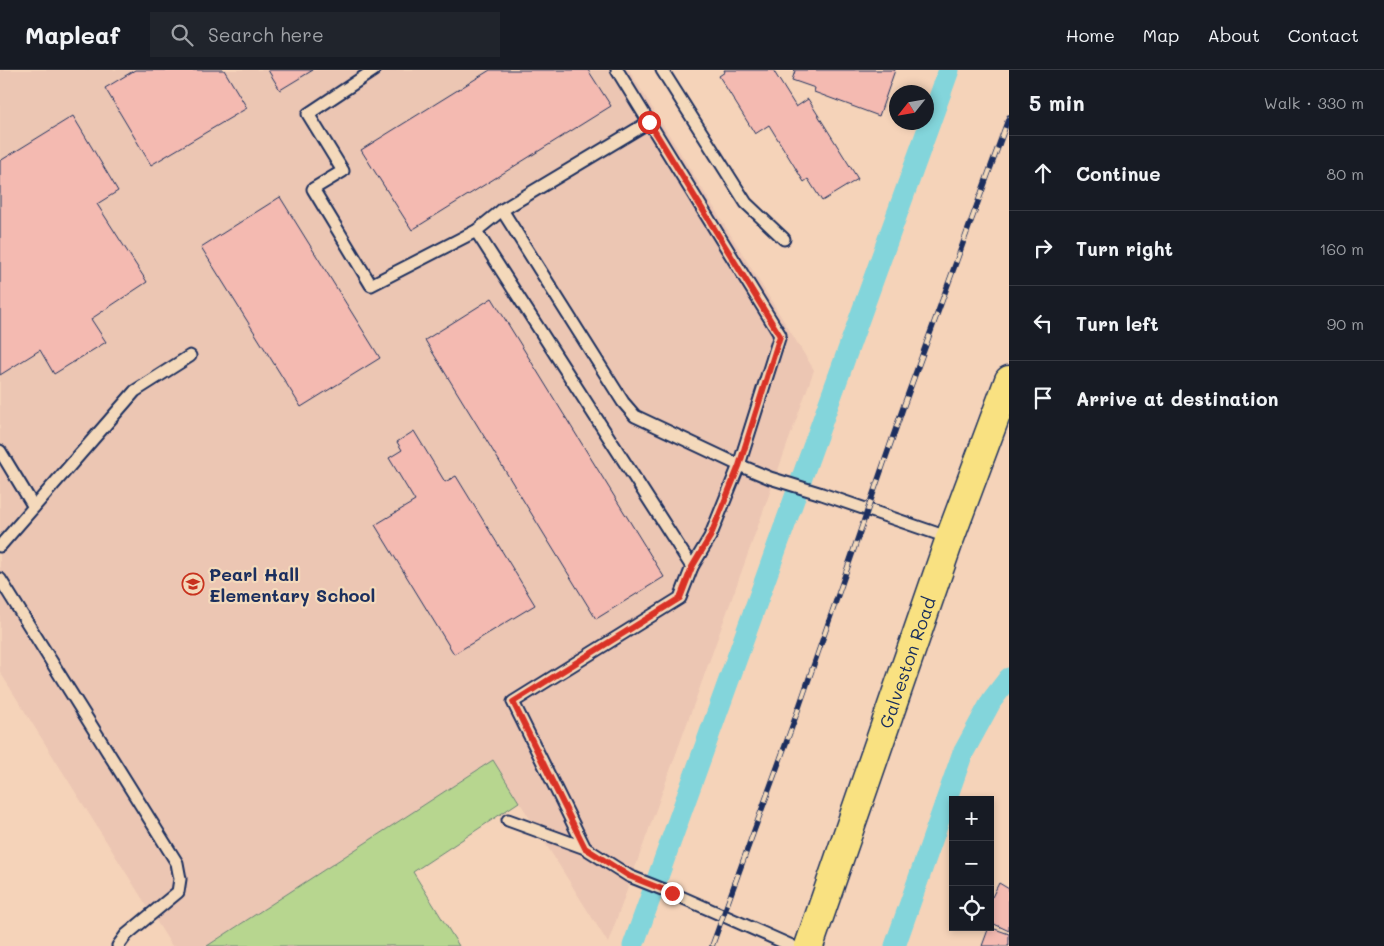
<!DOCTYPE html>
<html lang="en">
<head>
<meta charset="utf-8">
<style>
	:root { --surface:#171b24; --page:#20242c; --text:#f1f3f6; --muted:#9ea1a6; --line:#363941 }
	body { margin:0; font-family:Mali,sans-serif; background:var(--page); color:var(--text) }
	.controls { position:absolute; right:15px; bottom:15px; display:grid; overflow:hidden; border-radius:0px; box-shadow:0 2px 8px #0003 }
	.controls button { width:45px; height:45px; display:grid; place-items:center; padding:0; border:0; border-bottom:1px solid var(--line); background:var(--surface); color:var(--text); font:25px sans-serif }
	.compass { position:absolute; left:889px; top:15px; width:45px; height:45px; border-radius:50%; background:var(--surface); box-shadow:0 2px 8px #0003; rotate:239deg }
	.stop { position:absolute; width:15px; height:15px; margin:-11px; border:4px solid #d93025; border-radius:50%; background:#fff }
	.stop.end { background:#d93025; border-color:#fff; box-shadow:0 1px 5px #0008 }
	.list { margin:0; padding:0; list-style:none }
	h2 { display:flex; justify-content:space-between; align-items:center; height:65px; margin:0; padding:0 20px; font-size:21px }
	h2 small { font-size:16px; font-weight:400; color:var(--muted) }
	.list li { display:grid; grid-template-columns:32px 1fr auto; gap:15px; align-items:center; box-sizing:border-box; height:75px; padding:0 20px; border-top:1px solid var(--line) }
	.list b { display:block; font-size:19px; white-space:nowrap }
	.list em { font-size:16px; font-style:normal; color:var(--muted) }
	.icon { flex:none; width:28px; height:28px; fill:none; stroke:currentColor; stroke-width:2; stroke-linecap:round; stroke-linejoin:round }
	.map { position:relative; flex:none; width:1009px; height:876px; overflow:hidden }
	header { display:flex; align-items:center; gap:30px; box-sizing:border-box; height:70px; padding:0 25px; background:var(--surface); border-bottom:1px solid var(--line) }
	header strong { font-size:24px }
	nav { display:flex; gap:28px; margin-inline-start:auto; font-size:18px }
	.search { width:350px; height:45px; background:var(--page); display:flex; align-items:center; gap:12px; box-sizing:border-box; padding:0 18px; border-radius:0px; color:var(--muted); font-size:19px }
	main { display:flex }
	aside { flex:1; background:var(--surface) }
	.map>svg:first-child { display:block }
</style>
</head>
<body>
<header>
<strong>Mapleaf</strong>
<div class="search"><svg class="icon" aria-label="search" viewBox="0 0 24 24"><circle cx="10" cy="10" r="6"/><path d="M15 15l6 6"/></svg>Search here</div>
<nav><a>Home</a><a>Map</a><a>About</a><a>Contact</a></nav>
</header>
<main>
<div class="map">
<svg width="1009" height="876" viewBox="0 0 1009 876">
	<rect width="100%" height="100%" fill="#f5d3b9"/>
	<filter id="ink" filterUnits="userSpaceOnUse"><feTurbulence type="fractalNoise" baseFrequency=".02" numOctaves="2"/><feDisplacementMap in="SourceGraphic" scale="10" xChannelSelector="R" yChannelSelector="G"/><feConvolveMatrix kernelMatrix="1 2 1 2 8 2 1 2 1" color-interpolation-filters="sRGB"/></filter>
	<g filter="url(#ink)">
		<path fill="#ecc6b3" d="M0,0H629L814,300L608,873L493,690L207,876H172L0,602Z"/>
		<path fill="#b7d68f" stroke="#698276" d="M493,690L519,732L413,802L459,876H207Z"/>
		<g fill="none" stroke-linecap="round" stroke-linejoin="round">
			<g stroke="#83d5db" stroke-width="21">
				<path d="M633,876L949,0"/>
				<path d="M895,876L962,685L992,630L1009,608"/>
			</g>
		</g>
		<g fill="#f4bab1" stroke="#1b2f5e">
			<path d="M135,0H224L247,38L151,95L105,18Z"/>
			<path d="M268,0H313L280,20Z"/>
			<path d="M490,0H588L611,36L412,160L361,80Z"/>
			<path d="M724,0H773L796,37L808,29L858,109L822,131L808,109L804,112L769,55L755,64L719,6L725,2Z"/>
			<path d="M794,0H895L879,46L814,22L815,18L792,10L795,1Z"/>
			<path d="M73,46L118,121L97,134L147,212L91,249L106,272L54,304L40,280L0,305V91Z"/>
			<path d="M280,127L380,288L301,337L201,177Z"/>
			<path d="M492,228L664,507L596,549L425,270Z"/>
			<path d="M414,361L445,412L456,406L535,535L454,584L375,455L415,431L389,388L402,380L397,372Z"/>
			<path d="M999,813L1009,819V861L990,852V826L992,827Z"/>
			<path d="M989,857L1009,864V876H982Z"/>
		</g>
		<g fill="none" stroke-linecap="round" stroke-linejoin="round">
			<g stroke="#1b2f5e" stroke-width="15">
				<g id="service">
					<path d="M374,0L308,44L343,101L313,119L371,215L476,161L502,140L649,52"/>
					<path d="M662,0L746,133L784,169"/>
					<path d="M502,140L623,332L635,346L739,395L770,408L822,424L950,468"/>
					<path d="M476,161L692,497"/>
					<path d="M0,381L34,437"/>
					<path d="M0,476L135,321L190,286"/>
					<path d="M0,509L177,793L180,809L178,822L126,865L118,876"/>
					<path d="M508,750L585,778L629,806L672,823L792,876"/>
					<path d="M585,778L513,632L680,528L692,497L710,467L739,395L780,265L617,0"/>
				</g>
			</g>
			<g stroke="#1b2f5e" stroke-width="31">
				<g id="primary">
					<path id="s1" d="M809,876L950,468L1009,310"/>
				</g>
			</g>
			<use href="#service" stroke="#f4d9bb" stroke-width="11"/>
			<use href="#primary" stroke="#f9e181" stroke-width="28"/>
			<g stroke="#1b2f5e" stroke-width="5.5">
				<path id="rail" d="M712,876L797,643L904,335L1009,47"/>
			</g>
			<use href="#rail" stroke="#f4d9bb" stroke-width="4" stroke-dasharray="11" stroke-linecap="butt"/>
		</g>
	</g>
	<g fill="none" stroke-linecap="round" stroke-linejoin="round" filter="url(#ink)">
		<path stroke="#d93025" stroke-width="6" d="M649,52L780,266L739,396L710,467L692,497L680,528L513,632L585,778L629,806L672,823"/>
	</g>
	<defs>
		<g id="school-ring" transform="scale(1.125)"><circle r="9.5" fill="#f4d9bb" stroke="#c8321e" stroke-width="1.5"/><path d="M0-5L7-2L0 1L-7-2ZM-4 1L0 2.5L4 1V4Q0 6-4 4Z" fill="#c8321e"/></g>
	</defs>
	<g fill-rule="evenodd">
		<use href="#school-ring" x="193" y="514"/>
	</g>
	<g text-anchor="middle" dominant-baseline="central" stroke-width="4.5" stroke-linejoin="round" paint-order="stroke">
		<g font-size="18" font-weight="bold" fill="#1b2f5e" stroke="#f4d9bb" text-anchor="start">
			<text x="209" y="504">Pearl Hall<tspan x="209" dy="21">Elementary School</tspan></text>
		</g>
		<g font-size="18" fill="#1b2f5e" stroke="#f4d9bb">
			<text stroke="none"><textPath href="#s1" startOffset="300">Galveston Road</textPath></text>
		</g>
	</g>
</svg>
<div class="controls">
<button>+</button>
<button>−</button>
<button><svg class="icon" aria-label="locate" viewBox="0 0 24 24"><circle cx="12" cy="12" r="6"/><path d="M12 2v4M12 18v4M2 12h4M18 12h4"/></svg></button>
</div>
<svg class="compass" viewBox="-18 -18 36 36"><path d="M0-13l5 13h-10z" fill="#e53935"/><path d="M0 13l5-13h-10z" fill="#9ea1a6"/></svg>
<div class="stop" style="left:649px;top:52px"></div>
<div class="stop end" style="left:672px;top:823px"></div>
</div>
<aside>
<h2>5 min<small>Walk · 330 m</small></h2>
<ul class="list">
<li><svg class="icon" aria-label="ahead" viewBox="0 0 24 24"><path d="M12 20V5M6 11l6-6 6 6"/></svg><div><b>Continue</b></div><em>80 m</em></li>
<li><svg class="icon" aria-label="right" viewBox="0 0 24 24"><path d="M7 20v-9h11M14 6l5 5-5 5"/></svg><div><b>Turn right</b></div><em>160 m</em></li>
<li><svg class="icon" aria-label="left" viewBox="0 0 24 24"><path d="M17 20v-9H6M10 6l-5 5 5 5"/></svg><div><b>Turn left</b></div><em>90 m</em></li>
<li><svg class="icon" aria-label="arrive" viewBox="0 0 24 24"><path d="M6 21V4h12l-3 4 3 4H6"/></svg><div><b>Arrive at destination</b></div></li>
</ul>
</aside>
</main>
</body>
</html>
